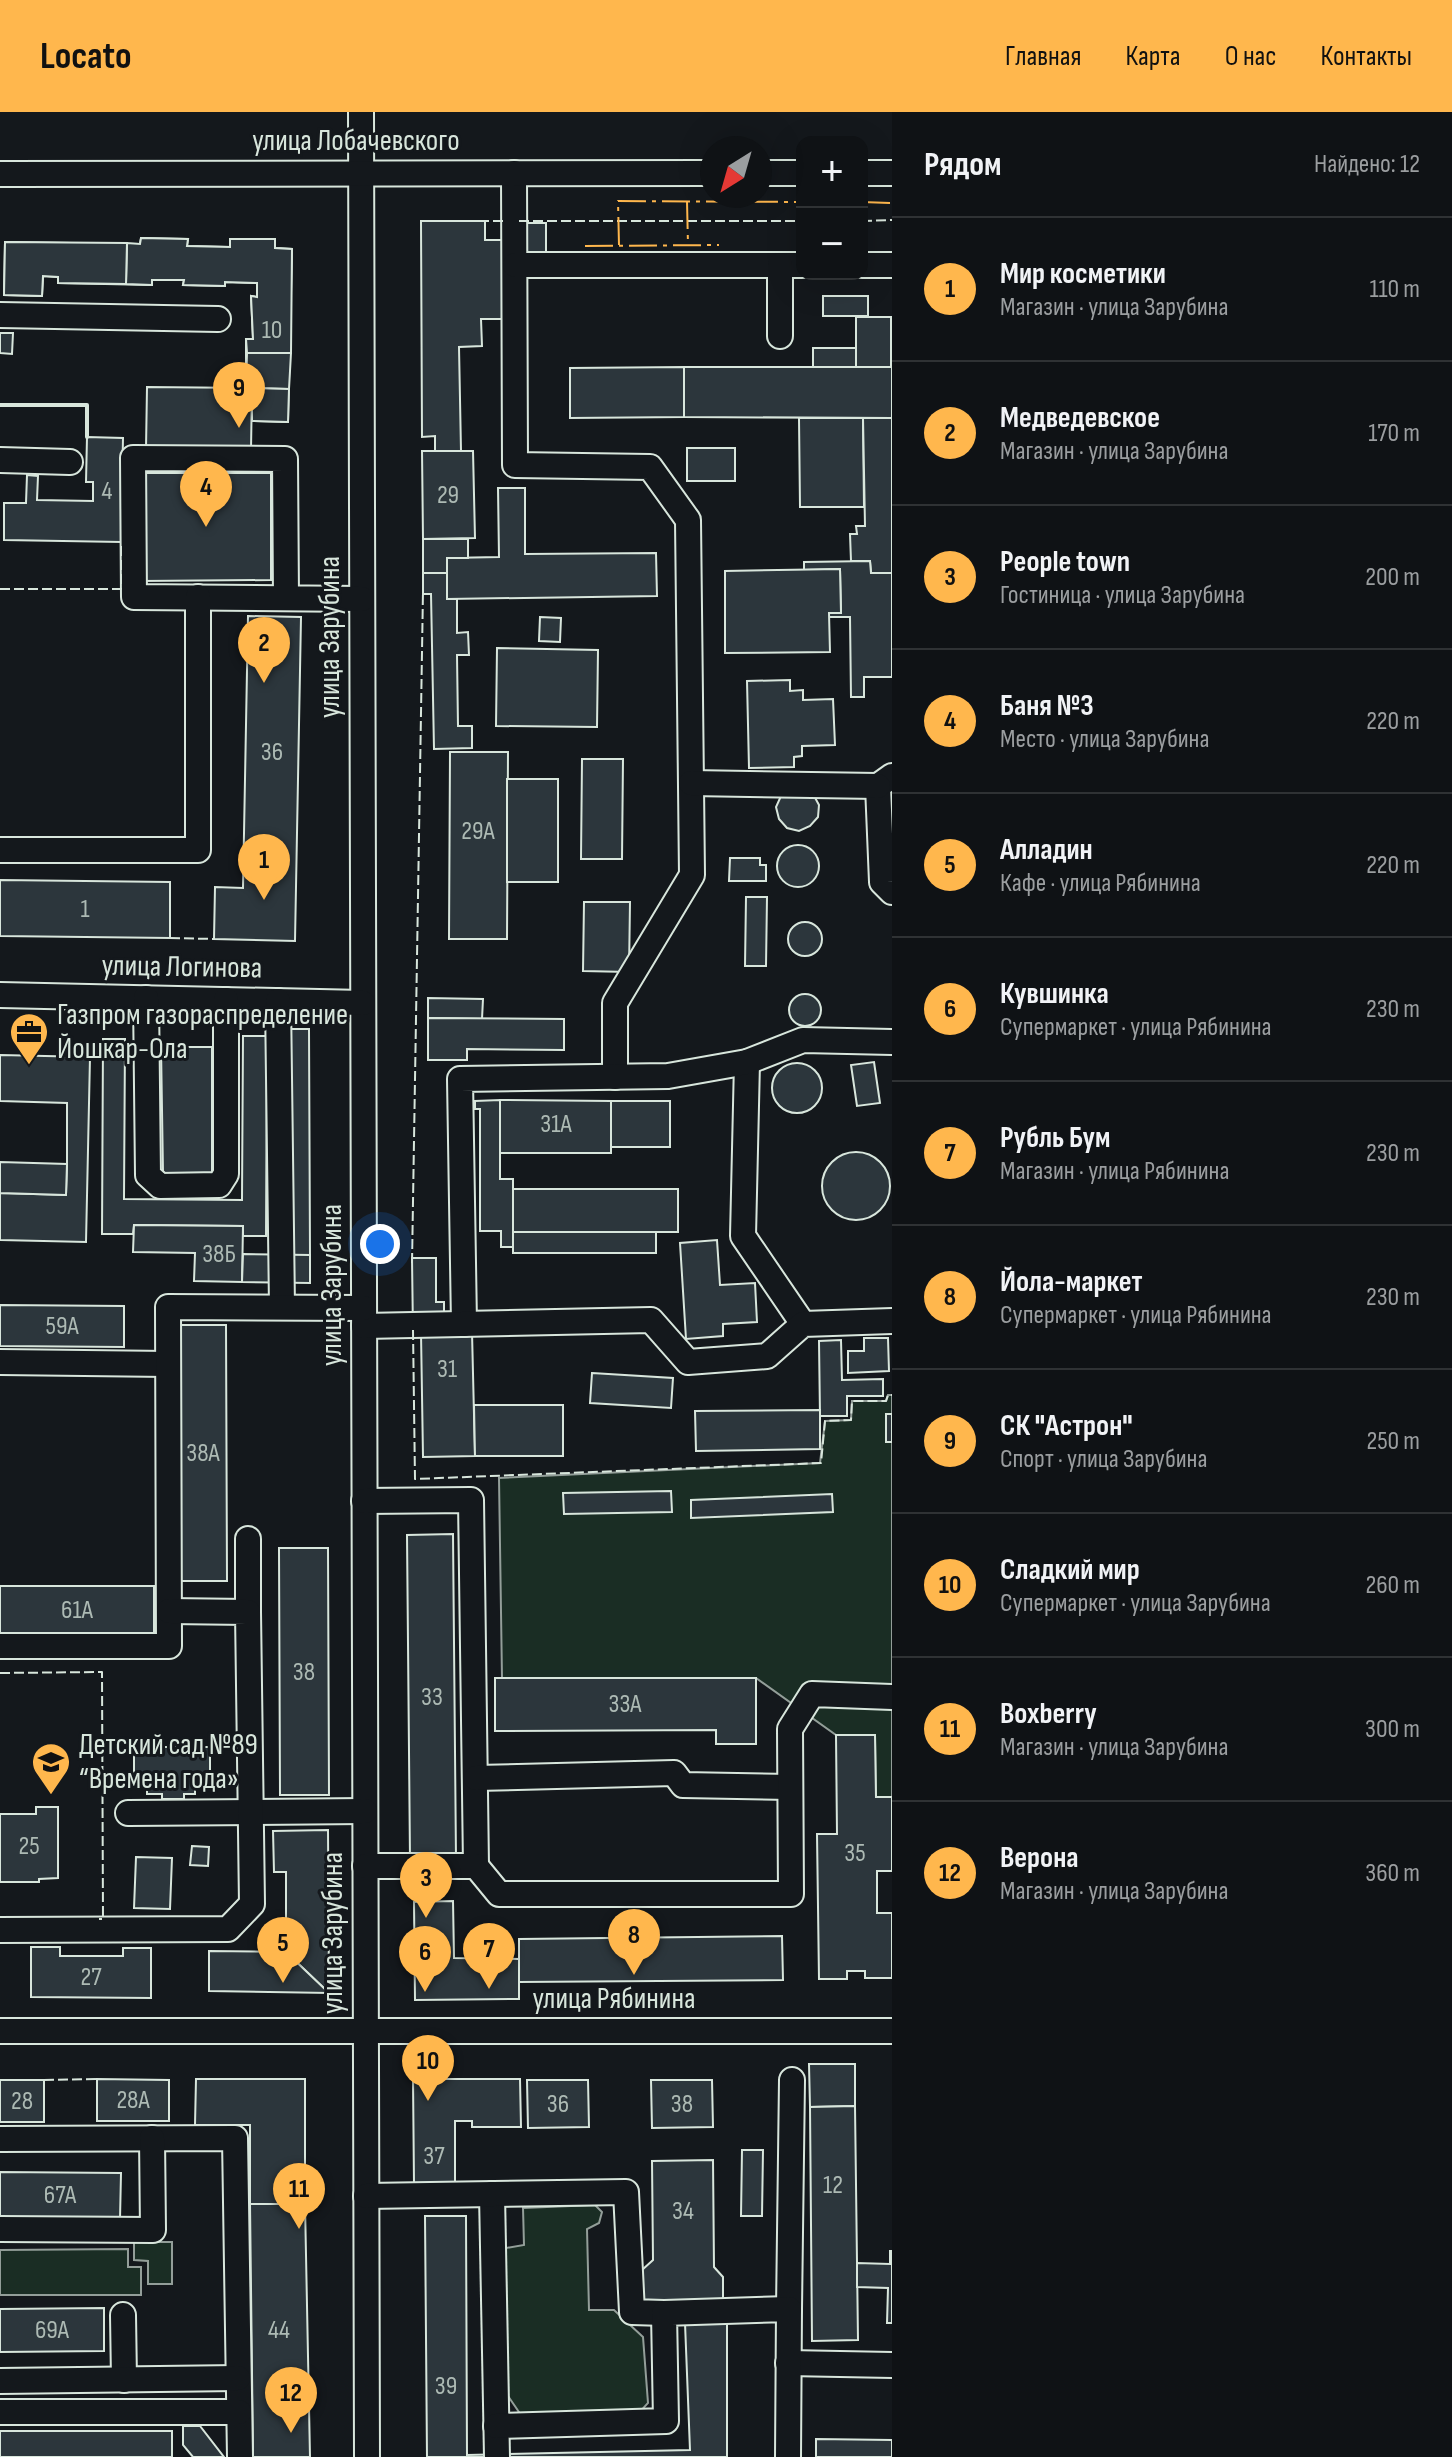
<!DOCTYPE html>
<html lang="ru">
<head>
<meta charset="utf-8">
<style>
	:root { --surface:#0f1215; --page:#181b1e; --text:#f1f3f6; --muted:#9b9ea0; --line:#2f3234; --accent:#ffb74d }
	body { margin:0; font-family:"Sofia Sans Condensed",sans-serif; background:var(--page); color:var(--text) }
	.controls { position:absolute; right:24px; top:24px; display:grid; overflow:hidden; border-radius:16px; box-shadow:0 8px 32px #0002 }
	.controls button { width:72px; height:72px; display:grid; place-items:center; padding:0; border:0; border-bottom:2px solid var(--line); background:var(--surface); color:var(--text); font:40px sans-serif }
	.compass { position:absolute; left:700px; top:24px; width:72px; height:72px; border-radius:50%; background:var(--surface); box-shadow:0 8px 32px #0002; rotate:217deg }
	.you { position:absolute; left:380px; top:1132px; width:28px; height:28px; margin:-20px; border:6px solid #fff; border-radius:50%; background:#1a73e8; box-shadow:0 0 0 12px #1a73e833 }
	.badge { display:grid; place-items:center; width:52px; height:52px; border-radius:50%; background:var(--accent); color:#111; font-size:26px; font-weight:700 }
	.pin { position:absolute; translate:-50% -66px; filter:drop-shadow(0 2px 4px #0008) }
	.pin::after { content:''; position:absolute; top:42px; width:28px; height:24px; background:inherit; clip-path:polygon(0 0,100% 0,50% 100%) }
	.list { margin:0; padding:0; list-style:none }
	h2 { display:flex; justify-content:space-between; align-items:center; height:104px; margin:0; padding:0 32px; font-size:34px }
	h2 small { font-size:26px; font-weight:400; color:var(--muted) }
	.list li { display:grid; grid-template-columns:52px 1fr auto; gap:24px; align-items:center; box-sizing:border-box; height:144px; padding:0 32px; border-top:2px solid var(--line) }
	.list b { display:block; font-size:30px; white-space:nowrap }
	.list p { margin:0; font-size:26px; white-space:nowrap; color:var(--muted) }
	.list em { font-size:26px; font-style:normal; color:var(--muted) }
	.map { position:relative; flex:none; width:892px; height:2345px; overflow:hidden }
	header { display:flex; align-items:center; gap:48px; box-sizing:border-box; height:112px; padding:0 40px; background:var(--accent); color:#111 }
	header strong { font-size:38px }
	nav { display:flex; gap:44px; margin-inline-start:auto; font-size:28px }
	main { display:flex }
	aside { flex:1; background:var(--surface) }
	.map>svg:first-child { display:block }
</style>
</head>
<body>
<header>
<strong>Locato</strong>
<nav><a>Главная</a><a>Карта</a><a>О нас</a><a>Контакты</a></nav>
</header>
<main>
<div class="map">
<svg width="892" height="2345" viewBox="0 0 892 2345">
	<rect width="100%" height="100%" fill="#14181c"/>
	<g fill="#1a2d24" stroke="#939e99" stroke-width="2">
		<path d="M888,1283H892V1685H876L875,1623H836L756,1566H502L499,1366L820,1351L825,1309L851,1308L852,1289H886Z"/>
		<path d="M595,2093L602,2100L599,2111L587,2117L589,2198H614L643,2225L648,2291L638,2302L521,2303L506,2281V2136L524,2133L523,2096Z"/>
		<path d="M134,2130H172V2172H148V2149L134,2148Z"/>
		<path d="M128,2137V2155H141V2183H0V2138Z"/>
	</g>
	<g fill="#2c363c" stroke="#d8e6dc" stroke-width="2">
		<path d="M421,109H485V128H507L508,207H481L482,234L459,235L461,339H435V324L422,325Z"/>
		<path d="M526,111H546V142H527Z"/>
		<path d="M141,126L188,127L187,134L230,135V127H275V136L292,137L288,310L252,309V276H246V227H253L251,184L257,185V171L225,170V174L183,173L184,168H152V173L58,171V165L43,164L42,184L4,183L5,130L140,132Z"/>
		<path d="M141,126L188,127L187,134L230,135V127H275V136L292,137L291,241H247L246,227H253L251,184L257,185V171L225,170V174L183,173L184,168H152V173L126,172L127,131L140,132Z"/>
		<path d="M5,130L127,131L126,172L58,171V165L43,164L42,184L4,183Z"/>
		<rect x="823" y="184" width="45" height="20"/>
		<rect x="856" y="205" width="35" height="50"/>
		<path d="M0,221H13L12,242L0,241Z"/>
		<rect x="813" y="236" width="43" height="19"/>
		<path d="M247,241H291L289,277L246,276Z"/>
		<path d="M684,255V305L570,306V256Z"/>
		<path d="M684,255H892V306L684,305Z"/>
		<path d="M147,275L252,276L251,338L146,337Z"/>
		<path d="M252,276L289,277L288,310L252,309Z"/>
		<path d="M799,306H863L864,395H800Z"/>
		<path d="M863,306H892V461H871L870,449H851L850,422H857L856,414H865Z"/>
		<path d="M87,325L123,326L121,430L4,428V391H26L27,363L38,364L37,388L93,389V370H86Z"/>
		<rect x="687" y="336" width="48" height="33"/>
		<path d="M422,339H473L475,426L423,427Z"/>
		<path d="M141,361H271V468L141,469Z"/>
		<path d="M498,376H525V442L656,441L657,484L447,487V446L499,445Z"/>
		<path d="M423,427H468V446H447V461H423Z"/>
		<path d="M870,449L871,461H892V565H864V585H851L850,505H829V501H841L840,457L804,458V450Z"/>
		<path d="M840,457L841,501H829L830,540L725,541V459Z"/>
		<path d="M423,461H447V487H457V521L468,520L469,543H457L458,614H472V636L434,637L431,482H423Z"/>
		<path d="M248,504L301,505L295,829L214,827L215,775L243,776Z"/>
		<path d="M540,505L561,506L560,530L539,529Z"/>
		<path d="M497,536L598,538L597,615L496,614Z"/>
		<path d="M790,568V579L803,578V588L833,587L835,633L802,634V644L794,645V655L749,656L747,569Z"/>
		<path d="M450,640H508L507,827H449Z"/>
		<path d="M582,647H623L622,747H581Z"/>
		<rect x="507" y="667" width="51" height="103"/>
		<path d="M813,682L819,693L818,705L810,714L799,719L787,716L779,707L776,695L781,684Z"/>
		<circle cx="798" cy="754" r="21"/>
		<path d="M730,746H760V753H766V769H729Z"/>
		<path d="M0,768L170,770V826L0,824Z"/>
		<path d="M746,785H767L766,854H745Z"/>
		<path d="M584,790H630L629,860L583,859Z"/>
		<circle cx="805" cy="827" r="17"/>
		<circle cx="805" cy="898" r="16"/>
		<path d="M428,886L483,887L482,907L428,906Z"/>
		<path d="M428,906L564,907V938L467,937V948H428Z"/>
		<path d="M287,917H309L310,1143H288Z"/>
		<path d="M243,924H267L266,1124H243V1114L134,1113L133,1122H102L103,927H125L124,1087L242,1088Z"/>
		<path d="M161,935H212V1061H163Z"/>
		<path d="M0,943L90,945L86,1130L0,1128V1081L66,1083L67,1052V991L0,989Z"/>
		<path d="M874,950L880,991L857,994L851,953Z"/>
		<circle cx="797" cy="976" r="25"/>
		<path d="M500,988V1067H513V1135H501V1119H480V997H475V989Z"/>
		<path d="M500,988L611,989V1041H500Z"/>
		<rect x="611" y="989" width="59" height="46"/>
		<circle cx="856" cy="1074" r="34"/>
		<path d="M0,1050L67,1052L66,1083L0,1081Z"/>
		<rect x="513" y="1077" width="165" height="43"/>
		<path d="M134,1113L243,1114L242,1170L194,1169L195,1141L133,1140Z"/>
		<rect x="513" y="1120" width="143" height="21"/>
		<path d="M717,1128L720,1173L755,1171L757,1210L723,1212V1224L686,1227L680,1131Z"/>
		<path d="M243,1142L310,1143V1171L242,1170Z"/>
		<path d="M412,1146H436V1190H444V1221H413Z"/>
		<path d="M0,1193L124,1194V1235L0,1234Z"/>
		<path d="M180,1213H226L227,1469H180Z"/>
		<path d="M472,1220L475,1344L423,1345L421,1221Z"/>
		<path d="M864,1226H888L889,1259L848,1261V1239H864Z"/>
		<path d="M841,1228L842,1268L883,1267V1284H847V1304H820L819,1229Z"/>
		<path d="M592,1261L673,1266L671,1296L590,1291Z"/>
		<path d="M474,1293H563V1344H475Z"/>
		<path d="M820,1298V1337L696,1339L695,1299Z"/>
		<rect x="886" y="1302" width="6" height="28"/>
		<path d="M671,1379L672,1400L564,1402L563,1381Z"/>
		<path d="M832,1382L833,1400L691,1406V1388Z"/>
		<path d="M453,1422L456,1747H410L407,1423Z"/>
		<path d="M279,1436H328L329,1683H280Z"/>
		<rect x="0" y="1474" width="154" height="47"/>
		<path d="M495,1566H756V1632H716V1618L495,1619Z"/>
		<path d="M836,1623H875L876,1685H892V1759H877V1801H892V1866H865V1859H847V1867H819L817,1722H837Z"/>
		<path d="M134,1635H210V1676H195V1682H184V1687H162V1682H147V1676H134Z"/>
		<path d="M36,1695H58V1766L39,1767V1770H0V1702H36Z"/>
		<path d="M328,1718L329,1881L286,1840V1760H274L273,1719Z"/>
		<path d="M192,1734L209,1735L208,1754L190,1753Z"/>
		<path d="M136,1745L172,1746L170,1797L134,1796Z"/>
		<path d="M453,1789L454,1846L519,1847V1887L415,1888L414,1790Z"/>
		<path d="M782,1824L783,1868L519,1870V1827Z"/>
		<path d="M31,1835H60V1844H123V1836H151V1886L31,1885Z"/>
		<path d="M209,1839L286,1840L329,1881L209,1879Z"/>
		<path d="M809,1952H855V1994L810,1995Z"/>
		<path d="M97,1967L169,1968V2009H97Z"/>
		<path d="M196,1967H305V2092H250V2013H195Z"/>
		<path d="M413,1967H520L521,2015H472V2009H455V2072H414Z"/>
		<rect x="0" y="1968" width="44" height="42"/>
		<path d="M527,1968H588L589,2015L528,2016Z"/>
		<path d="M651,1968H712L713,2015L652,2016Z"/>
		<path d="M855,1994L858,2228L812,2229L810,1995Z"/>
		<path d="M742,2038H763L762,2104H741Z"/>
		<path d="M713,2048L714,2155L723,2165V2192L641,2191L642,2158L653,2148L652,2049Z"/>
		<path d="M0,2060L121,2061L120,2107L0,2106Z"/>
		<path d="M250,2092H305L310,2345H253Z"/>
		<path d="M425,2104H466L467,2343L690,2338L685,2211H727V2345H427Z"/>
		<path d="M890,2139H892V2211H887L888,2176L857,2175V2151L890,2152Z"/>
		<path d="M104,2196V2239L0,2240V2197Z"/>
		<path d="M183,2314H200L224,2345H193L183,2333Z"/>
		<rect x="0" y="2319" width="172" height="26"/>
		<path d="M816,2327L892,2328V2345H816Z"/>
	</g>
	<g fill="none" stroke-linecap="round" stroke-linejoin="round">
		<g stroke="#d8e6dc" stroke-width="28">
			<g id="minor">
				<path d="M361,0L367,2345"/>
				<path d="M514,61L515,353L650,355L688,408L692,763L615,891V965"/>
				<path d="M760,61H802"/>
				<path d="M862,61H892"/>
				<path d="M0,62L712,61"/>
				<path d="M515,153H802"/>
				<path d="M780,153V224"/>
				<path d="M862,153H892"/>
				<path d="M0,203L218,207"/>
				<path d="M0,348L70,350"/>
				<path d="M286,486L285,347L133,346L134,485L362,487"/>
				<path d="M892,664L878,674L882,770L892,780"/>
				<path d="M691,671L878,674"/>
				<path d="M0,738H198V485"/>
				<path d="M0,883L363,891"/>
				<path d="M146,886L148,1063L160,1074L219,1073L226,1062V888"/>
				<path d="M278,889L282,1195"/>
				<path d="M747,950L743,1124L803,1212"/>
				<path d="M464,1212L460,967L668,964L747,950L803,928L892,930"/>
				<path d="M364,1214L651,1208L688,1250L767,1244L803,1212L892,1209"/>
				<path d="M0,1250L168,1252"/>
				<path d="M364,1389L471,1388L476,1754"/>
				<path d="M248,1427V1500"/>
				<path d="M0,1534H169L168,1195L364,1196"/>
				<path d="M476,1666L674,1661L683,1673L790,1675"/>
				<path d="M128,1701L365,1699"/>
				<path d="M365,1754H476L499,1782H791L790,1617L812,1582L892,1585"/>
				<path d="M0,1818L228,1817L252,1792L248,1500L169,1499"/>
				<path d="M0,1919H892"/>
				<path d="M0,2027L235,2026L240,2345"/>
				<path d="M492,2082L497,2345"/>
				<path d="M366,2084L626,2080L632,2200L664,2201"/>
				<path d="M0,2117L153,2118L152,2026"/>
				<path d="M789,2197L792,1968"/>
				<path d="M123,2203L124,2268"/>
				<path d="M788,2251L892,2253"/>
				<path d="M0,2269L238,2266"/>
				<path d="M0,2300H239"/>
				<path d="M496,2314L666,2309L664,2201L789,2197L788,2345"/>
			</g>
		</g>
		<use href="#minor" stroke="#14181c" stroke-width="24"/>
		<g stroke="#d8e6dc" stroke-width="2" stroke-dasharray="10 4" stroke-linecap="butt">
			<path d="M479,109H507"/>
			<path d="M519,109H802"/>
			<path d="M862,109L892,108"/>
			<path d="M0,477H121V430"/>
			<path d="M170,826L214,827"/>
			<path d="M412,1151L423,479"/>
			<path d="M413,1218L415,1367L821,1351L825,1309L851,1308L852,1289H886L888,1283H892"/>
			<path d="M0,1561L102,1560L103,1807H99"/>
			<path d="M44,1968L97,1967"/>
		</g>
		<path stroke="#d8e6dc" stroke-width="4" d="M0,293H87V325"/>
		<g stroke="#ffb74d" stroke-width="2" stroke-dasharray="28 6 4 6" stroke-linecap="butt">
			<path d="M687,89L688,133"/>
			<path d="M862,90L892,91"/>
			<path d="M619,133L618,89L802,90"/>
			<path d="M585,134L719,133"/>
		</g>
	</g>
	<defs>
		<g id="office-pin" transform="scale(2)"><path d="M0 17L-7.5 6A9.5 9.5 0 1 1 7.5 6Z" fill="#ffb74d" stroke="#14181c"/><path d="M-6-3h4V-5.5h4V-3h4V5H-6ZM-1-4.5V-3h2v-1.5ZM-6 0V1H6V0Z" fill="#111"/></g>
		<g id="school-pin" transform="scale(2)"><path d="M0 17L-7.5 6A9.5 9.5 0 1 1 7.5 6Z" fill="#ffb74d" stroke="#14181c"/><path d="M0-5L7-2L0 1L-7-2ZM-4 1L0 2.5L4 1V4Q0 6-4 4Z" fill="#111"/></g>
	</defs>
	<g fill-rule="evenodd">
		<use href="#office-pin" x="29" y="920"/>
		<use href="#school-pin" x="51" y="1650"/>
	</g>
	<g text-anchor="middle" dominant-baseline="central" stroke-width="6" stroke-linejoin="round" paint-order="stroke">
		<g font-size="26" fill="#adbab4">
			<text x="272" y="218">10</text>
			<text x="107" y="379">4</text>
			<text x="448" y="383">29</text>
			<text x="272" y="640">36</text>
			<text x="478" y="719">29А</text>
			<text x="85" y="797">1</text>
			<text x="556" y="1012">31А</text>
			<text x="219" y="1142">38Б</text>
			<text x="62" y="1214">59А</text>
			<text x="447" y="1257">31</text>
			<text x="203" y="1341">38А</text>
			<text x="77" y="1498">61А</text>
			<text x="304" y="1560">38</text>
			<text x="432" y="1585">33</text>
			<text x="625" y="1592">33А</text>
			<text x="29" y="1734">25</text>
			<text x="855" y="1741">35</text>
			<text x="91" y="1865">27</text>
			<text x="133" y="1988">28А</text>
			<text x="22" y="1989">28</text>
			<text x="558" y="1992">36</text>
			<text x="682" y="1992">38</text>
			<text x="434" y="2044">37</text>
			<text x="833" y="2073">12</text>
			<text x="60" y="2083">67А</text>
			<text x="683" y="2099">34</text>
			<text x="52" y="2218">69А</text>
			<text x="279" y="2218">44</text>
			<text x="446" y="2274">39</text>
		</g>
		<g font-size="30" fill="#d8e6dc" stroke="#14181c">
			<text x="356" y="29">улица Лобачевского</text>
			<text transform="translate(330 525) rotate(-90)">улица Зарубина</text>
			<text transform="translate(182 855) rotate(1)">улица Логинова</text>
			<text transform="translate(332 1173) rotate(-90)">улица Зарубина</text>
			<text transform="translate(333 1821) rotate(-90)">улица Зарубина</text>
			<text x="614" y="1887">улица Рябинина</text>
		</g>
		<g font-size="30" fill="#d8e6dc" stroke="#14181c" text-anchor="start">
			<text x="57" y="903">Газпром газораспределение<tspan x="57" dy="34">Йошкар-Ола</tspan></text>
			<text x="79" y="1633">Детский сад №89<tspan x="79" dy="34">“Времена года»</tspan></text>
		</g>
	</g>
</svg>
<div class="controls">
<button>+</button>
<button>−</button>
</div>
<svg class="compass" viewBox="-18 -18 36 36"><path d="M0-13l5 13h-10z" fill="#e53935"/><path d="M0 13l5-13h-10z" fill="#9b9ea0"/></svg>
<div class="you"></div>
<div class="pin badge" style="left:264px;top:788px">1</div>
<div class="pin badge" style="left:264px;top:571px">2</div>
<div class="pin badge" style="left:426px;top:1806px">3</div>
<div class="pin badge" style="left:206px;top:415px">4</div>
<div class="pin badge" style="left:283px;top:1871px">5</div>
<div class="pin badge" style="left:425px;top:1880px">6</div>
<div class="pin badge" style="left:489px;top:1877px">7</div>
<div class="pin badge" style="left:634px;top:1863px">8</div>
<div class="pin badge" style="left:239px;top:316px">9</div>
<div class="pin badge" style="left:428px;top:1989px">10</div>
<div class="pin badge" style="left:299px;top:2117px">11</div>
<div class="pin badge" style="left:291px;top:2321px">12</div>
</div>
<aside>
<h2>Рядом<small>Найдено: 12</small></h2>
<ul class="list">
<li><span class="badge">1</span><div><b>Мир косметики</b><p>Магазин · улица Зарубина</p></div><em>110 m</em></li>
<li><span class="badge">2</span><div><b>Медведевское</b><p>Магазин · улица Зарубина</p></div><em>170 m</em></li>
<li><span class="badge">3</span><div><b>People town</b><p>Гостиница · улица Зарубина</p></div><em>200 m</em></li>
<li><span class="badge">4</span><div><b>Баня №3</b><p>Место · улица Зарубина</p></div><em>220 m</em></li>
<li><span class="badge">5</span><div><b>Алладин</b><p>Кафе · улица Рябинина</p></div><em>220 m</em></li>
<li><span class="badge">6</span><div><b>Кувшинка</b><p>Супермаркет · улица Рябинина</p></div><em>230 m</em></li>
<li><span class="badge">7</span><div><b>Рубль Бум</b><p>Магазин · улица Рябинина</p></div><em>230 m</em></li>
<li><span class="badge">8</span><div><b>Йола-маркет</b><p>Супермаркет · улица Рябинина</p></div><em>230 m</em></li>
<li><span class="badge">9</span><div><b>СК &quot;Астрон&quot;</b><p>Спорт · улица Зарубина</p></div><em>250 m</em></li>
<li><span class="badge">10</span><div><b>Сладкий мир</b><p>Супермаркет · улица Зарубина</p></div><em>260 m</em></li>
<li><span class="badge">11</span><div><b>Boxberry</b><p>Магазин · улица Зарубина</p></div><em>300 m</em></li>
<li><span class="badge">12</span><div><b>Верона</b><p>Магазин · улица Зарубина</p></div><em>360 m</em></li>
</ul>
</aside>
</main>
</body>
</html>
